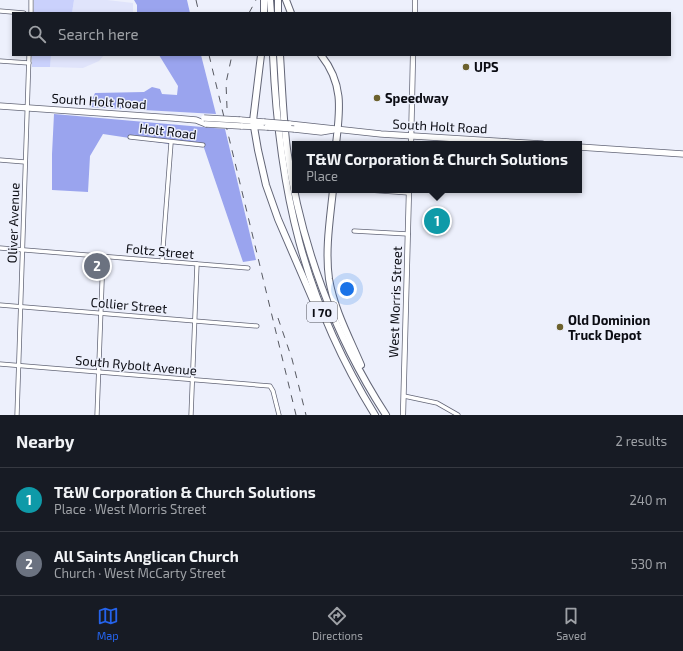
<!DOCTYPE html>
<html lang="en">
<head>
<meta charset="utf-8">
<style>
	:root { --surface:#171b24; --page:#242831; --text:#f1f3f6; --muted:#9ea1a6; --line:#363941; --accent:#2563eb }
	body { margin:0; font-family:"Exo 2",sans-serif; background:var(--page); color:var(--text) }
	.you { position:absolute; left:347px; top:289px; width:14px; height:14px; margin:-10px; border:3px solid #fff; border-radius:50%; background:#1a73e8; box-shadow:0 0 0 6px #1a73e833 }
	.badge { display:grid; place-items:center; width:26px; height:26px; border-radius:50%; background:var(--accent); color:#fff; font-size:13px; font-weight:700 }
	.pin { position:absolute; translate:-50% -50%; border:2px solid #fff; box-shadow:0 1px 4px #0006 }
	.popup { position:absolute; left:292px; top:141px; width:290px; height:52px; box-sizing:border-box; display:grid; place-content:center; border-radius:0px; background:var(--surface); filter:drop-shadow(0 1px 3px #0005); font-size:13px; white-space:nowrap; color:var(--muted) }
	.popup b { font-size:15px; color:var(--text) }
	.popup::after { content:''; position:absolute; left:50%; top:100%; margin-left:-8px; border:8px solid transparent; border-top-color:var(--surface) }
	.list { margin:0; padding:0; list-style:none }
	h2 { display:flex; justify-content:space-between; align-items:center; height:52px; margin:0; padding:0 16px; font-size:17px }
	h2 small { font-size:13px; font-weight:400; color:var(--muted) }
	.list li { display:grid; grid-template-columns:26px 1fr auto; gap:12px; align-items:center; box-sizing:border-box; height:64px; padding:0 16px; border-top:1px solid var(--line) }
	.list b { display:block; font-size:15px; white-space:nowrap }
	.list p { margin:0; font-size:13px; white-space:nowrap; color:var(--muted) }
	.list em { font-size:13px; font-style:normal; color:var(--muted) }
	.icon { flex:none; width:22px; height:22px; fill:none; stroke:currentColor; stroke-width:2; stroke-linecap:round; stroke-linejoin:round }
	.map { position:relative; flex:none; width:683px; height:415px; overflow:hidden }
	.search { position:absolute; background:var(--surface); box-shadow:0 2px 6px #0003; left:12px; right:12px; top:12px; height:44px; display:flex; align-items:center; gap:10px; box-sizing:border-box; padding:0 14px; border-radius:0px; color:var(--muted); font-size:15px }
	.sheet { height:180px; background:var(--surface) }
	nav { display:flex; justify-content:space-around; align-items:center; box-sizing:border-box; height:56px; border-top:1px solid var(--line); background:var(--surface); font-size:11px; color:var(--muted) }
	nav a { display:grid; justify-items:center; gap:2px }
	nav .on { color:var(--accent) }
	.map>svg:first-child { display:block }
</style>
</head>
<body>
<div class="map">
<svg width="683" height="415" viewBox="0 0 683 415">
	<rect width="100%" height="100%" fill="#edf0fc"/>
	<g fill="#e0e4fb">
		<path d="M74,0H107L133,3V13H72Z"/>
		<path d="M51,55H104L99,61L83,68L50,67Z"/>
	</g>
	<g fill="#cad1fc">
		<path d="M34,0H74L72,13H34Z"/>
		<path d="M32,55H51L50,67H32Z"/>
	</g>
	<g fill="#9aa4ee">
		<path d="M134,0H187L190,13H137V5Z"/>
		<path d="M159,55H201L216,114L89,107L95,93L144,92L152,87L160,89L162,94L177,95L178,86Z"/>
		<path d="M54,114L225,129L256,260L243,262L203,145L169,144L103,134L90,156L88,192L52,190V154Z"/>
	</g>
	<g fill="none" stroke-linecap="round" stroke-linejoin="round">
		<g stroke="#636677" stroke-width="5">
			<g id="street">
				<path d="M0,11L24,13"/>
				<path d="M31,13V0"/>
				<path d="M0,61L29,63"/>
				<path d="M130,137L203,145"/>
				<path d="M0,160L25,162"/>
				<path d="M368,190L409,193"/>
				<path d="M354,231L408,234"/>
				<path d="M0,248L248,268"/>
				<path d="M162,261L171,143"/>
				<path d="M0,305L257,326"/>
				<path d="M0,364L270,386L273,391L279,415"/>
				<path d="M404,396L437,403L458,415"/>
				<path d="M17,415L29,55"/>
				<path d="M97,415L103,256"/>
				<path d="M191,415L197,264"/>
			</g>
		</g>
		<g stroke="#636677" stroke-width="6">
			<g id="secondary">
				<path d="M415,13V0"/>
				<path d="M411,144L413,55"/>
				<path d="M403,415L409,190"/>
			</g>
		</g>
		<g stroke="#636677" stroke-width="7">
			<g id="primary">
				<path d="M0,106L173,118L196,120L206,124"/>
				<path d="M240,120L264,122"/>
				<path d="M289,124L381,134L542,144"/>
				<path d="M241,126L267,127"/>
				<path d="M294,129L321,132L333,130"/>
				<path d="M579,147L683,154"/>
			</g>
		</g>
		<g stroke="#636677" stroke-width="8">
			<g id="highway">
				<path d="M270,0L271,13"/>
				<path d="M278,0V13"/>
				<path d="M286,0L291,13"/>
				<path d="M264,13V0"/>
				<path d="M261,55L253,121L258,150L266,185L278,219L319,314"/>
				<path d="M273,55C279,189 303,299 375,415"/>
				<path d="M280,55C282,86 283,118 287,149C300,243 334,335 386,415"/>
				<path d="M321,55C344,84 340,110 336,144"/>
				<path d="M333,190C330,219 325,250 329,279C334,309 349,337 361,365"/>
			</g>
		</g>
		<use href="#street" stroke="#fff" stroke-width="3.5"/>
		<use href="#secondary" stroke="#fff" stroke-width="4.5"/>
		<use href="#primary" stroke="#fff" stroke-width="5.5"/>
		<use href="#highway" stroke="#fff" stroke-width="6"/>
		<g stroke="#565860" stroke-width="1" stroke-dasharray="7 7" stroke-linecap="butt">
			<path d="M196,0L199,13"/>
			<path d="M249,13L256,0"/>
			<path d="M209,55L296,415"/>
			<path d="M227,108L226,83L232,55"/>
			<path d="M278,318L292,359L306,415"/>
		</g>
		<g stroke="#636677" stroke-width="7" stroke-linecap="butt">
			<g id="primary-bridge">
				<path d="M204,118L240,120"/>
				<path d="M264,122L289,124"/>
				<path d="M206,124L241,126"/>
				<path d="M267,127L294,129"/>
			</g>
		</g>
		<use href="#primary-bridge" stroke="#fff" stroke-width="5.5"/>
	</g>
	<g fill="#6c612d" stroke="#edf0fc" stroke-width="1.5">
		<circle cx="466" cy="67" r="4"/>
		<circle cx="377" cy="98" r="4"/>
		<circle cx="560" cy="327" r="4"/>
	</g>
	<g text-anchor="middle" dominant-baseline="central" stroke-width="3" stroke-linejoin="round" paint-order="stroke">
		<rect fill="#edf0fc" stroke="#4f5059" stroke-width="1" x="307" y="302" width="30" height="20" rx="3"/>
		<g font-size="12" font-weight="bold" fill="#0b0c13">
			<text x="322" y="312">I 70</text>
		</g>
		<g font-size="13" font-weight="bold" fill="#0b0c13" stroke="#edf0fc" text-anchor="start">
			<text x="474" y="67">UPS</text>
			<text x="385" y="98">Speedway</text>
			<text x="568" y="320">Old Dominion<tspan x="568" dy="15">Truck Depot</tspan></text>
		</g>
		<g font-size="13" fill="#0b0c13" stroke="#edf0fc">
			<text transform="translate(99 101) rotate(4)">South Holt Road</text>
			<text transform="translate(440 126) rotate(3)">South Holt Road</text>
			<text transform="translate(168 131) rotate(7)">Holt Road</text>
			<text transform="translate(13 223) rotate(-88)">Oliver Avenue</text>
			<text transform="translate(160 251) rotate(5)">Foltz Street</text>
			<text transform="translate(395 302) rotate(-88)">West Morris Street</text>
			<text transform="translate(129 305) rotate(5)">Collier Street</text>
			<text transform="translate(136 365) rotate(5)">South Rybolt Avenue</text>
		</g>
	</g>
</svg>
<div class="you"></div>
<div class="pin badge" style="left:437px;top:221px;background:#0f9aa8">1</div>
<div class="popup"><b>T&amp;W Corporation &amp; Church Solutions</b>Place</div>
<div class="pin badge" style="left:97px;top:266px;background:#6b7280">2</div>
<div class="search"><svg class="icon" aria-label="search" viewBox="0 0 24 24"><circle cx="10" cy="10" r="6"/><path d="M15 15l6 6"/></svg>Search here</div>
</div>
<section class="sheet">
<h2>Nearby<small>2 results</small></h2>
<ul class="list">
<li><span class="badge" style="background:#0f9aa8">1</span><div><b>T&amp;W Corporation &amp; Church Solutions</b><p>Place · West Morris Street</p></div><em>240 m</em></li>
<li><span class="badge" style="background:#6b7280">2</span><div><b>All Saints Anglican Church</b><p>Church · West McCarty Street</p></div><em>530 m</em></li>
</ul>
</section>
<nav>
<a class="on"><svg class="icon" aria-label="map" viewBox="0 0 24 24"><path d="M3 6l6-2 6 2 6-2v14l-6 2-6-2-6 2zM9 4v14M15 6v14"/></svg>Map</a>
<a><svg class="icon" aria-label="directions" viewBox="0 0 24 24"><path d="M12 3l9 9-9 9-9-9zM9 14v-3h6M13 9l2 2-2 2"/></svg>Directions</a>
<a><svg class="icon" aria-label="saved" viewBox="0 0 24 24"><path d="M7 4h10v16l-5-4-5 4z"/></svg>Saved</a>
</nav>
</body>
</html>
